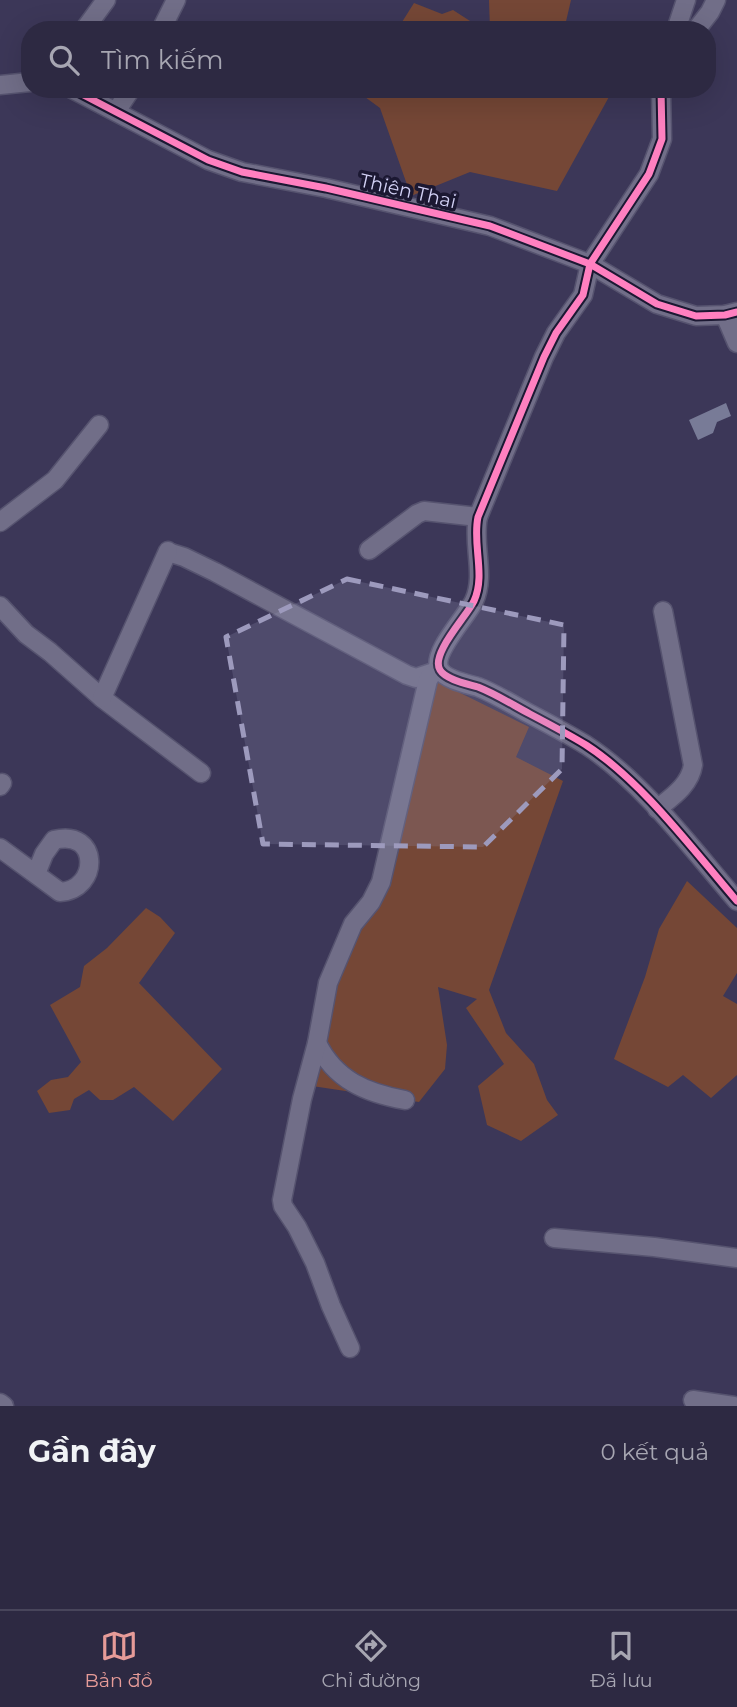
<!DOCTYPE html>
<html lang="vi">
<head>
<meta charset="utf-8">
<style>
	:root { --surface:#2d2942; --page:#353149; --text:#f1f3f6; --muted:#a7a6b2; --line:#48455b; --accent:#e69b98 }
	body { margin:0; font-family:Montserrat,sans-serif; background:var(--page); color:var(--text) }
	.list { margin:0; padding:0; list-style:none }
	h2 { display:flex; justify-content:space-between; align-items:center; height:91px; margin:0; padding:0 28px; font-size:30px }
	h2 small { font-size:23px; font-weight:400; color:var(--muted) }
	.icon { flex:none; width:38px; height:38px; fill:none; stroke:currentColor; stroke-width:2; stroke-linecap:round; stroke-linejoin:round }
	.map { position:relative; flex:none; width:737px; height:1406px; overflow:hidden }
	.search { position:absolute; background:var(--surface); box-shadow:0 7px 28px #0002; left:21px; right:21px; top:21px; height:77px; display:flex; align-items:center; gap:18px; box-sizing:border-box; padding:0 24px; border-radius:28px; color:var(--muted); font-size:26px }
	.sheet { height:203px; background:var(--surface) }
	nav { display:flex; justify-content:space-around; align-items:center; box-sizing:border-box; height:98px; border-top:2px solid var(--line); background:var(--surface); font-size:19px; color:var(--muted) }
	nav a { display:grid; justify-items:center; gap:4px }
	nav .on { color:var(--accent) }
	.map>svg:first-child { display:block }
</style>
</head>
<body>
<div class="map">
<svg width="737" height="1406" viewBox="0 0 737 1406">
	<rect width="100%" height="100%" fill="#3c3758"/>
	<g fill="#754736">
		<path d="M489,0H571L564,30H490Z"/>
		<path d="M414,3L442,14L453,10L484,30H397Z"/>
		<path d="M354,89H601L610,95L557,191L470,172L411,196L380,108Z"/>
		<path d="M434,680L529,727L516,757L563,781L489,990L506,1033L534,1064L547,1100L558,1115L521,1141L487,1125L478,1086L504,1064L466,1008L477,999L438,987L447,1045L445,1069L419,1102L312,1086L334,982L360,919L385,880Z"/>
		<path d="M687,881L737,928V973L723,996L737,1004V1075L711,1098L683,1075L668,1087L614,1059L645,977L659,929Z"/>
		<path d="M146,908L160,917L175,933L139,983L222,1069L173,1121L134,1087L113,1100H100L89,1090L74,1099L70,1110L49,1113L37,1091L51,1080L68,1077L81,1062L50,1005L80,987L84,966L107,948Z"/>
	</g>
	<path fill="#787b97" d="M726,403L731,416L717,422L713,433L698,440L689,420Z"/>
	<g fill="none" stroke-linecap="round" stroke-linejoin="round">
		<g stroke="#56536f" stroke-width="21">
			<g id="minor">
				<path d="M84,30L106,0"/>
				<path d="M161,30L176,0"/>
				<path d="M676,30L686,0"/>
				<path d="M696,30L710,12L716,0"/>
				<path d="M0,85L30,82"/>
				<path d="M72,89L208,160L242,172L326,188L490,226L590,264L657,304L696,316L725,315L737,312"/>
				<path d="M661,89L662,139L649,174L590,264L583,295L556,333L544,357L478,517C472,544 486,575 474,601C467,616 430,654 440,670C446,680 468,684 478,687C496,694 513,705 530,714C549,724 568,734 586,745C642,781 693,850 737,901"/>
				<path d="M117,110L131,89"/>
				<path d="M725,315L737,343"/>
				<path d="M0,522L55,480L99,425"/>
				<path d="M369,550L417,514L424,511L478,517"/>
				<path d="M168,552L184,557L215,572L407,675L416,678L437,671"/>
				<path d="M0,606L26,634L50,652L102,698L201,773"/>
				<path d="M102,698L168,551"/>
				<path d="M0,786L2,783"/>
				<path d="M657,809C672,797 690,785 693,765L663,611"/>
				<path d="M0,848L60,892C100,890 100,828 54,840L44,854L36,874"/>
				<path d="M317,1043C335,1080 366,1093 405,1100"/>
				<path d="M554,1238L654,1247L737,1258"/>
				<path d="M350,1348L331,1306L315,1263L297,1227L283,1206L282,1200L302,1099L317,1043L328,983L353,924L371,902L381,882L428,680L431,675"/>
				<path d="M693,1400L734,1406"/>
				<path d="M0,1403L4,1406"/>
			</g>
		</g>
		<use href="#minor" stroke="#716e88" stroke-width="18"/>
		<g stroke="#1b1832" stroke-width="11">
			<g id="cycleway">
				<path d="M72,89L208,160L242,172L326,188L490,226L590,264L657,304L696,316L725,315L737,312"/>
				<path d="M661,89L662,139L649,174L590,264L583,295L556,333L544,357L478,517C472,544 486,575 474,601C467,616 430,654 440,670C446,680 468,684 478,687C496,694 513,705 530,714C549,724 568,734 586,745C642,781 693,850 737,901"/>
			</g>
		</g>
		<use href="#cycleway" stroke="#ff80c0" stroke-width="7"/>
	</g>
	<path fill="#9d9abd" fill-opacity="0.2" stroke="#9d9abd" stroke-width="5" stroke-dasharray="14 9" stroke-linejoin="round" d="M347,579L564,625L562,769L483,847L263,844L226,637Z"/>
	<g text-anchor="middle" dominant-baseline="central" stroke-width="7" stroke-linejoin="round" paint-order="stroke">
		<g font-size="19" fill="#d1d0f4" stroke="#1b1832">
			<text transform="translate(408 191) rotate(13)">Thiên Thai</text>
		</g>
	</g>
</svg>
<div class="search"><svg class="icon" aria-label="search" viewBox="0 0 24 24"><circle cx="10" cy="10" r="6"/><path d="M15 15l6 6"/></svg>Tìm kiếm</div>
</div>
<section class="sheet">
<h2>Gần đây<small>0 kết quả</small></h2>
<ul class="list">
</ul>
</section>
<nav>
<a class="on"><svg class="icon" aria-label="map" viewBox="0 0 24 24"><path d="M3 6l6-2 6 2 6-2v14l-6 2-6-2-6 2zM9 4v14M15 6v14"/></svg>Bản đồ</a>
<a><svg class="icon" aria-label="directions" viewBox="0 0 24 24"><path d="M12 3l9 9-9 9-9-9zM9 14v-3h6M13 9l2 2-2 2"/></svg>Chỉ đường</a>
<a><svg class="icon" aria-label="saved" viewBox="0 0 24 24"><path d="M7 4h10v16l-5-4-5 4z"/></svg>Đã lưu</a>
</nav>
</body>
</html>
